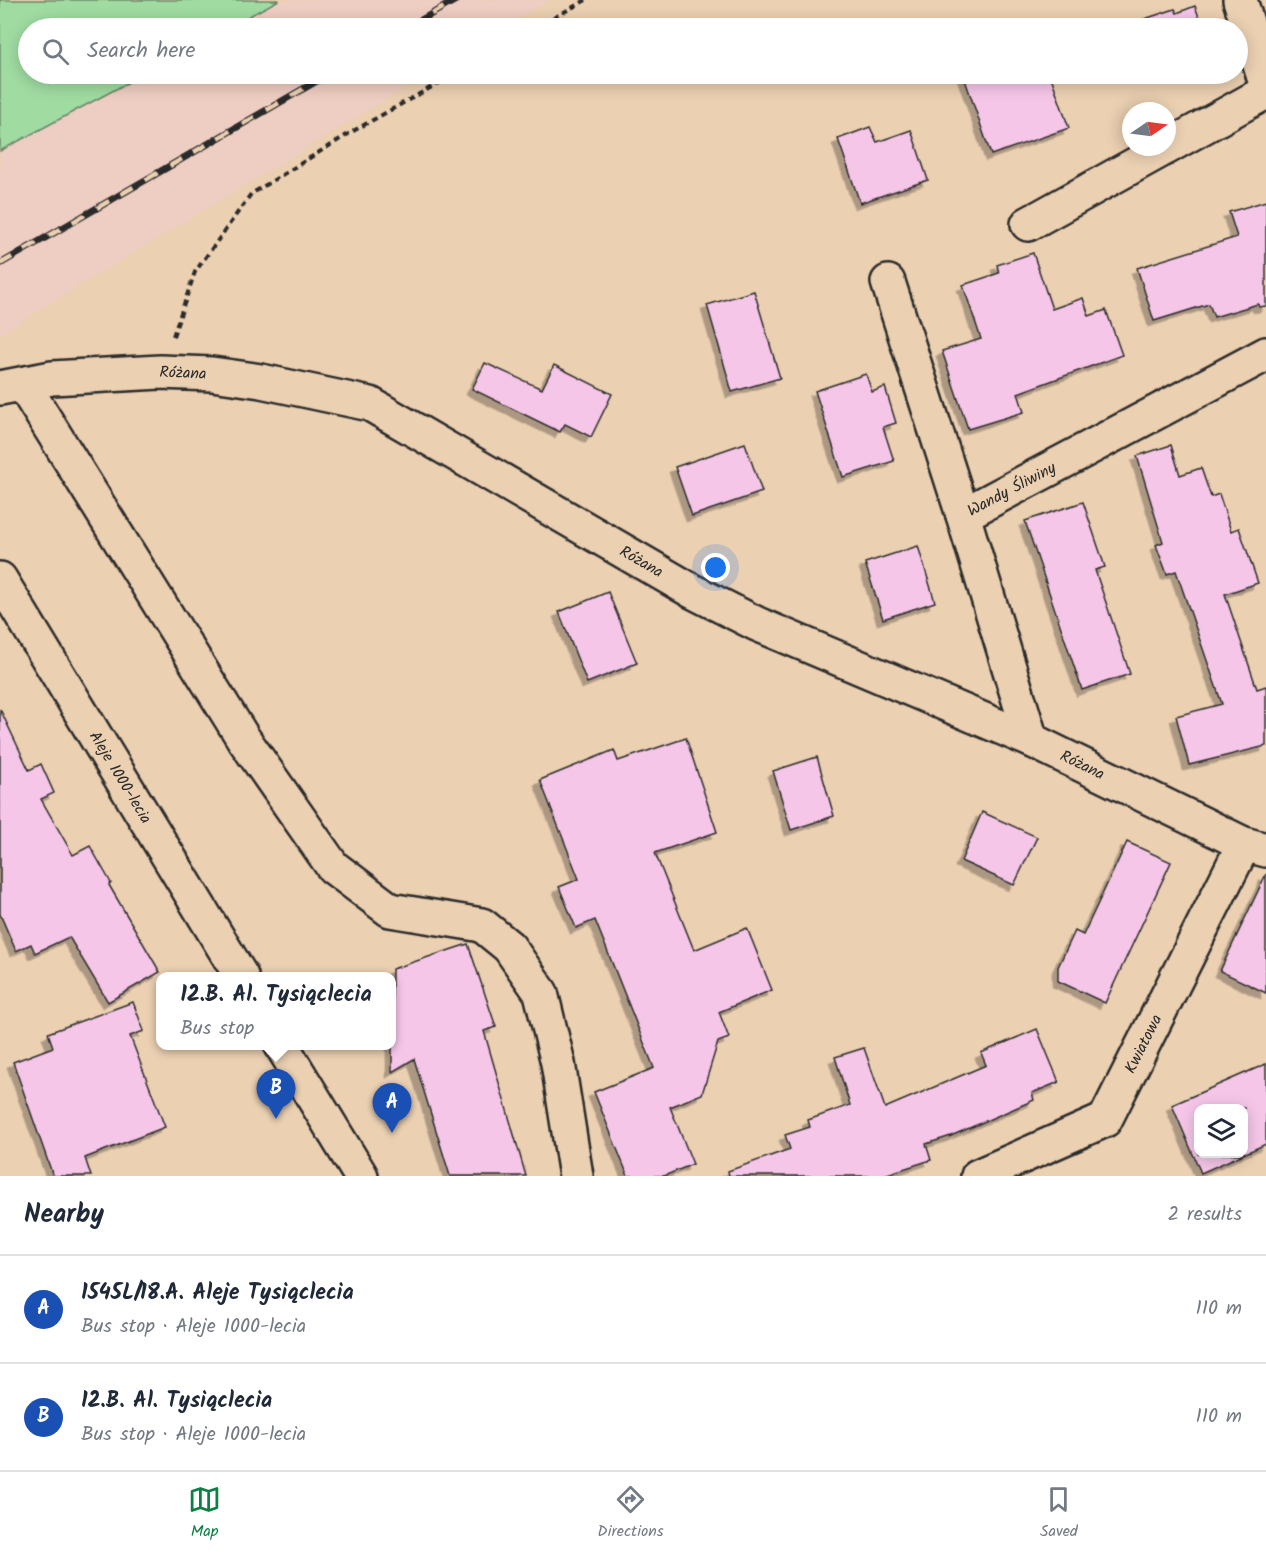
<!DOCTYPE html>
<html lang="en">
<head>
<meta charset="utf-8">
<style>
	:root { --surface:#fff; --page:#f2f2f3; --text:#1f2937; --muted:#747a83; --line:#e0e1e3; --accent:#0b8043 }
	body { margin:0; font-family:Kalam,sans-serif; background:var(--page); color:var(--text) }
	.controls { position:absolute; right:18px; bottom:18px; display:grid; overflow:hidden; border-radius:12px; box-shadow:0 3px 15px #0003 }
	.controls button { width:54px; height:54px; display:grid; place-items:center; padding:0; border:0; border-bottom:2px solid var(--line); background:var(--surface); color:var(--text); font:30px sans-serif }
	.compass { position:absolute; left:1122px; top:102px; width:54px; height:54px; border-radius:50%; background:var(--surface); box-shadow:0 3px 15px #0003; rotate:77deg }
	.you { position:absolute; left:716px; top:568px; width:21px; height:21px; margin:-15px; border:4px solid #fff; border-radius:50%; background:#1a73e8; box-shadow:0 0 0 9px #1a73e833 }
	.badge { display:grid; place-items:center; width:39px; height:39px; border-radius:50%; background:var(--accent); color:#fff; font-size:20px; font-weight:700 }
	.pin { position:absolute; translate:-50% -50px; filter:drop-shadow(0 2px 3px #0008) }
	.pin::after { content:''; position:absolute; top:32px; width:21px; height:18px; background:inherit; clip-path:polygon(0 0,100% 0,50% 100%) }
	.popup { position:absolute; left:156px; top:972px; width:240px; height:78px; box-sizing:border-box; display:grid; place-content:center; border-radius:12px; background:var(--surface); filter:drop-shadow(0 2px 4px #0005); font-size:20px; white-space:nowrap; color:var(--muted) }
	.popup b { font-size:22px; color:var(--text) }
	.popup::after { content:''; position:absolute; left:50%; top:100%; margin-left:-12px; border:12px solid transparent; border-top-color:var(--surface) }
	.list { margin:0; padding:0; list-style:none }
	h2 { display:flex; justify-content:space-between; align-items:center; height:78px; margin:0; padding:0 24px; font-size:26px }
	h2 small { font-size:20px; font-weight:400; color:var(--muted) }
	.list li { display:grid; grid-template-columns:39px 1fr auto; gap:18px; align-items:center; box-sizing:border-box; height:108px; padding:0 24px; border-top:2px solid var(--line) }
	.list b { display:block; font-size:22px; white-space:nowrap }
	.list p { margin:0; font-size:20px; white-space:nowrap; color:var(--muted) }
	.list em { font-size:20px; font-style:normal; color:var(--muted) }
	.icon { flex:none; width:33px; height:33px; fill:none; stroke:currentColor; stroke-width:2; stroke-linecap:round; stroke-linejoin:round }
	.map { position:relative; flex:none; width:1266px; height:1176px; overflow:hidden }
	.search { position:absolute; background:var(--surface); box-shadow:0 3px 15px #0003; left:18px; right:18px; top:18px; height:66px; display:flex; align-items:center; gap:15px; box-sizing:border-box; padding:0 21px; border-radius:33px; color:var(--muted); font-size:22px }
	.sheet { height:294px; background:var(--surface) }
	nav { display:flex; justify-content:space-around; align-items:center; box-sizing:border-box; height:84px; border-top:2px solid var(--line); background:var(--surface); font-size:16px; color:var(--muted) }
	nav a { display:grid; justify-items:center; gap:3px }
	nav .on { color:var(--accent) }
	.map>svg:first-child { display:block }
</style>
</head>
<body>
<div class="map">
<svg width="1266" height="1176" viewBox="0 0 1266 1176">
	<defs>
		<filter id="shadow"><feDropShadow dx="-5.5" dy="5.5" stdDeviation="0" flood-color="#0004"/></filter>
	</defs>
	<rect width="100%" height="100%" fill="#ebd0b2"/>
	<filter id="ink" filterUnits="userSpaceOnUse"><feTurbulence type="fractalNoise" baseFrequency=".0167" numOctaves="2"/><feDisplacementMap in="SourceGraphic" scale="12" xChannelSelector="R" yChannelSelector="G"/><feConvolveMatrix kernelMatrix="1 2 1 2 8 2 1 2 1" color-interpolation-filters="sRGB"/></filter>
	<g filter="url(#ink)">
		<g fill="#eecdc2">
			<path d="M279,0H549L502,28H227Z"/>
			<path d="M144,74H428L0,334V151Z"/>
		</g>
		<path fill="#a0dca2" stroke="#668466" stroke-width="1.5" d="M0,0H279L227,28H28V74H144L0,151Z"/>
		<g fill="#f5c6e8" stroke="#2b2b2b" stroke-width="1.5" fill-rule="evenodd" filter="url(#shadow)">
			<path d="M1195,6L1203,28H1127L1126,25L1175,9L1177,13Z"/>
			<path d="M963,74H1050L1069,128L991,155Z"/>
			<path d="M870,127L877,142L911,130L928,180L860,203L838,139Z"/>
			<path d="M1266,201V306L1259,307L1258,304L1214,317L1209,304L1154,321L1137,268L1237,237L1229,212Z"/>
			<path d="M1033,253L1052,309L1083,298L1089,316L1106,310L1122,355L1018,393L1024,412L968,429L942,351L981,339L963,285L999,273L997,265Z"/>
			<path d="M754,291L780,378L732,392L707,305Z"/>
			<path d="M485,363L542,389L554,365L612,394L591,437L565,424L560,432L472,389Z"/>
			<path d="M866,374L872,392L885,387L896,423L883,427L894,461L843,477L815,391Z"/>
			<path d="M745,443L762,492L692,516L675,467Z"/>
			<path d="M1171,445L1180,475L1201,468L1211,497L1219,494L1231,531L1239,528L1258,583L1225,594L1257,689L1266,686V746L1189,765L1176,716L1222,704L1176,571L1167,574L1156,545L1163,542L1137,456Z"/>
			<path d="M1083,502L1105,567L1095,570L1130,674L1082,690L1025,521Z"/>
			<path d="M918,546L935,602L883,619L865,563Z"/>
			<path d="M608,592L637,663L587,683L559,612Z"/>
			<path d="M0,709L29,770L41,764L54,793L41,799L73,855L90,846L111,883L109,885L160,972L108,1002L69,937L35,953L31,944L16,951L0,914Z"/>
			<path d="M686,738L717,832L655,853L694,950L747,928L772,990L719,1012L729,1038L718,1042L702,1094L670,1107L693,1164L664,1176H628L594,1092L654,1068L595,920L576,928L559,887L579,879L540,780L614,750L618,761Z"/>
			<path d="M817,757L834,816L791,830L773,771Z"/>
			<path d="M982,812L1037,837L1014,885L961,861Z"/>
			<path d="M1127,842L1171,862L1105,1003L1058,981V967L1075,931L1083,935Z"/>
			<path d="M1266,874V993L1220,971Z"/>
			<path d="M468,944L496,1027L484,1031L526,1176H450L414,1059L392,1072V969Z"/>
			<path d="M133,1002L144,1031L130,1036L165,1127L85,1158L91,1176H53L13,1062L53,1047L48,1033Z"/>
			<path d="M1037,1029L1059,1082L1032,1093L1034,1100L951,1136L926,1144L931,1160L881,1176H729L728,1171L790,1149L785,1135L810,1127L808,1120L850,1105L835,1057L864,1048L885,1108L986,1065L981,1053Z"/>
			<path d="M1266,1064V1144L1201,1173L1172,1105ZM1198,1108H1244V1154H1198Z"/>
		</g>
		<g fill="none" stroke-linecap="round" stroke-linejoin="round">
			<g stroke="#2b2b2b" stroke-width="38">
				<g id="minor">
					<path d="M1240,0L1266,84"/>
					<path d="M1167,147L1266,92"/>
					<path d="M1028,224L1167,147"/>
					<path d="M888,282L963,515"/>
					<path d="M23,384L243,738L333,867L390,910L482,925L509,947L541,993L558,1063L576,1176"/>
					<path id="s1" d="M0,388L52,378L160,372L212,374L261,381L370,404L692,591L757,624L1031,740L1244,844L1266,850"/>
					<path id="s2" d="M0,579L241,976"/>
					<path id="s3" d="M1031,740L963,515L1266,354"/>
					<path d="M282,1046L361,1176"/>
					<path id="s4" d="M978,1176L1105,1120L1244,844"/>
				</g>
			</g>
			<g stroke="#2b2b2b" stroke-width="4" stroke-dasharray="6 4.5" stroke-linecap="butt">
				<path d="M535,28L586,0"/>
				<path d="M173,336L195,272L251,194L355,130L455,74"/>
			</g>
			<use href="#minor" stroke="#ebd0b2" stroke-width="33"/>
			<g stroke="#2b2b2b" stroke-width="7">
				<g id="rail">
					<path d="M407,28L456,0"/>
					<path d="M0,264L329,74"/>
				</g>
			</g>
			<use href="#rail" stroke="#ebd0b2" stroke-width="4.5" stroke-dasharray="14" stroke-linecap="butt"/>
		</g>
	</g>
	<g text-anchor="middle" dominant-baseline="central" stroke-width="6" stroke-linejoin="round" paint-order="stroke">
		<g font-size="16" fill="#2b2b2b" stroke="#ebd0b2">
			<text stroke="none"><textPath href="#s1" startOffset="184">Różana</textPath></text>
			<text stroke="none"><textPath href="#s3" startOffset="290">Wandy Śliwiny</textPath></text>
			<text stroke="none"><textPath href="#s1" startOffset="688">Różana</textPath></text>
			<text stroke="none"><textPath href="#s1" startOffset="1174">Różana</textPath></text>
			<text stroke="none"><textPath href="#s2" startOffset="232">Aleje 1000-lecia</textPath></text>
			<text stroke="none"><textPath href="#s4" startOffset="224">Kwiatowa</textPath></text>
		</g>
	</g>
</svg>
<div class="controls">
<button><svg class="icon" aria-label="layers" viewBox="0 0 24 24"><path d="M12 4l9 5-9 5-9-5zM3 14l9 5 9-5"/></svg></button>
</div>
<svg class="compass" viewBox="-18 -18 36 36"><path d="M0-13l5 13h-10z" fill="#e53935"/><path d="M0 13l5-13h-10z" fill="#747a83"/></svg>
<div class="you"></div>
<div class="pin badge" style="left:392px;top:1133px;background:#1a4fb4">A</div>
<div class="pin badge" style="left:276px;top:1119px;background:#1a4fb4">B</div>
<div class="popup"><b>12.B. Al. Tysiąclecia</b>Bus stop</div>
<div class="search"><svg class="icon" aria-label="search" viewBox="0 0 24 24"><circle cx="10" cy="10" r="6"/><path d="M15 15l6 6"/></svg>Search here</div>
</div>
<section class="sheet">
<h2>Nearby<small>2 results</small></h2>
<ul class="list">
<li><span class="badge" style="background:#1a4fb4">A</span><div><b>1545L/18.A. Aleje Tysiąclecia</b><p>Bus stop · Aleje 1000-lecia</p></div><em>110 m</em></li>
<li><span class="badge" style="background:#1a4fb4">B</span><div><b>12.B. Al. Tysiąclecia</b><p>Bus stop · Aleje 1000-lecia</p></div><em>110 m</em></li>
</ul>
</section>
<nav>
<a class="on"><svg class="icon" aria-label="map" viewBox="0 0 24 24"><path d="M3 6l6-2 6 2 6-2v14l-6 2-6-2-6 2zM9 4v14M15 6v14"/></svg>Map</a>
<a><svg class="icon" aria-label="directions" viewBox="0 0 24 24"><path d="M12 3l9 9-9 9-9-9zM9 14v-3h6M13 9l2 2-2 2"/></svg>Directions</a>
<a><svg class="icon" aria-label="saved" viewBox="0 0 24 24"><path d="M7 4h10v16l-5-4-5 4z"/></svg>Saved</a>
</nav>
</body>
</html>
